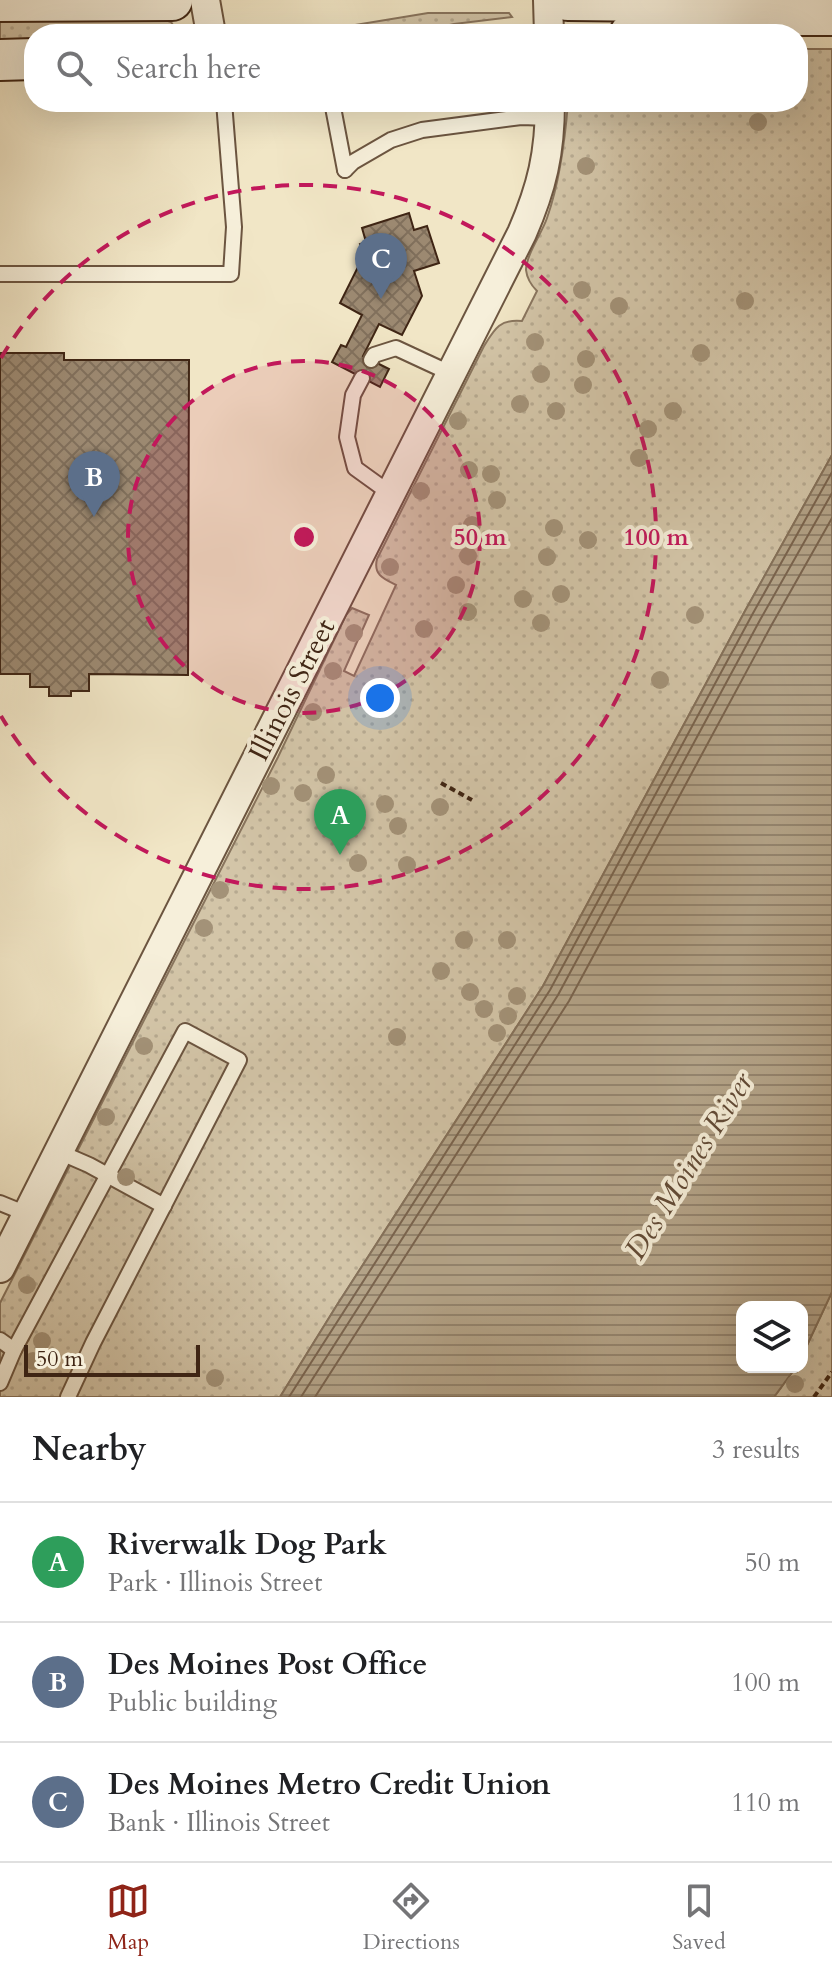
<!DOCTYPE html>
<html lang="en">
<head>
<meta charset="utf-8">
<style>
	:root { --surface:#fff; --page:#f2f2f2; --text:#202124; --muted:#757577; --line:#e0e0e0; --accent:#8f2418 }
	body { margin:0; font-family:Cardo,serif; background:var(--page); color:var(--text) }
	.controls { position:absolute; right:24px; bottom:24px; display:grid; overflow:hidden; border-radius:16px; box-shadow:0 8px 32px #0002 }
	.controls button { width:72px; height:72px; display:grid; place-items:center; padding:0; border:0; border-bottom:2px solid var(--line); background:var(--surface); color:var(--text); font:40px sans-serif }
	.scale { position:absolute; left:24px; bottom:20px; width:176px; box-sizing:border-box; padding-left:8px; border:4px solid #3f2514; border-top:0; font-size:22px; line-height:28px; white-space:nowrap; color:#3f2514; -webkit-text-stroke:6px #f6efda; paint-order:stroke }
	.you { position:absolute; left:380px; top:698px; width:28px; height:28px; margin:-20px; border:6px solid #fff; border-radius:50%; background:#1a73e8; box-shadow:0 0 0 12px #1a73e833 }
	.badge { display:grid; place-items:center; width:52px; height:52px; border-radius:50%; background:var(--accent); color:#fff; font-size:26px; font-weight:700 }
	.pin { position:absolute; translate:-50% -66px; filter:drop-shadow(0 2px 4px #0008) }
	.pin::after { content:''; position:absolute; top:42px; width:28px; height:24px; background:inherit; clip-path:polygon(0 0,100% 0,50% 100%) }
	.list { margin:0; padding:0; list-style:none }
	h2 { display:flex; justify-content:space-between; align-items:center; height:104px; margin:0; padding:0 32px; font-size:34px }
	h2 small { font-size:26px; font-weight:400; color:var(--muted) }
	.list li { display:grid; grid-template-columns:52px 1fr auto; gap:24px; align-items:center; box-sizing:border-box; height:120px; padding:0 32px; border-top:2px solid var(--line) }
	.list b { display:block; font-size:30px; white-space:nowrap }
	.list p { margin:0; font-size:26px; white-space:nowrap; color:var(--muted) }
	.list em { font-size:26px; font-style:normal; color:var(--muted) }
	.icon { flex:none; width:44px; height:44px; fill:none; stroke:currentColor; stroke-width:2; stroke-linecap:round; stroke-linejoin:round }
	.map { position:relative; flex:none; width:832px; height:1397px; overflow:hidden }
	.search { position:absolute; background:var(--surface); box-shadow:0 8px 32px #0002; left:24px; right:24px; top:24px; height:88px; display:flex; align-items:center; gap:20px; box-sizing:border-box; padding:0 28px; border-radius:32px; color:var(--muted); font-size:30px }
	.sheet { height:464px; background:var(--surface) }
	nav { display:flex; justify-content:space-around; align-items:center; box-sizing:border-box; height:112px; border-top:2px solid var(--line); background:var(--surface); font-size:22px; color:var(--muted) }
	nav a { display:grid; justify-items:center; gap:4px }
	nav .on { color:var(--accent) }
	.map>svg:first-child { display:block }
</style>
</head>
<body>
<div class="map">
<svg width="832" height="1397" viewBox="0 0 832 1397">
	<defs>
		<pattern id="grass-dots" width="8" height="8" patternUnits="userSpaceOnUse" patternTransform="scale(2)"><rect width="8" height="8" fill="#d3c5a8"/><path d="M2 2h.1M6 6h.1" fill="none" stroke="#b6a990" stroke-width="1.8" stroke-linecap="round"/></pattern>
		<pattern id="water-rules" width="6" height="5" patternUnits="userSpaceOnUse" patternTransform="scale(2)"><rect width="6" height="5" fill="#b4a489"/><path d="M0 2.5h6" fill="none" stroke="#94856f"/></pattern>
		<pattern id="building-cross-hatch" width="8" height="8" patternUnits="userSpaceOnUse" patternTransform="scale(2)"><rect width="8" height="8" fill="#9c8971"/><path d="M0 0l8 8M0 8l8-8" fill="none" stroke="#81705c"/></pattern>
	</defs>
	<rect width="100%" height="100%" fill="#f1e6c6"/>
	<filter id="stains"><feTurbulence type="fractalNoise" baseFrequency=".0025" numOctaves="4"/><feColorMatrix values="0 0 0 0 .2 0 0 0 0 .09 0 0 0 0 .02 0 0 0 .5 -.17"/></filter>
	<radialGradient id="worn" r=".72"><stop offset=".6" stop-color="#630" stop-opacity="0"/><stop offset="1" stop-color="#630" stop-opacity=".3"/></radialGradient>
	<g fill="url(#grass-dots)" stroke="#89755e" stroke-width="2">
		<path d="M428,13H509L512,17L454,24L409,34H263L265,27H343Z"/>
		<path d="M162,19L171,22L175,28L173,31L169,33L34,34V41L0,46V20Z"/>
		<path d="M798,49H832V455L745,611L543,986L337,1305L280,1397H0V1303L278,757L346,615L352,608L369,615L344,671L354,676L396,585C384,579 373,575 377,559L484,346C495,328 500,319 522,321L537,291C531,285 527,279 526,270C526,255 542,233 547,218C560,181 565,141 568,102H798Z"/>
		<path d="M832,1292V1397H774L796,1367H802V1356Z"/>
	</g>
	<path fill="url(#water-rules)" stroke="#85715a" stroke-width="2" d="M832,455V1292L802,1356V1307H742V1367H796L774,1397H280L337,1305L543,986L745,611Z"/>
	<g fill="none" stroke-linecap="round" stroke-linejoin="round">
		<g stroke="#7a644e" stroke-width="2">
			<path d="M289,1397L550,990L752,615L832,472"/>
			<path d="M301,1397L558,995L760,620L832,493"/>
			<path d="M315,1397L569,1001L771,626L832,518"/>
		</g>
	</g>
	<g fill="url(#building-cross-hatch)" stroke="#3f2514" stroke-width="2">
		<path d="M409,213L414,230L427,226L439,263L414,271L422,296L402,335L379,324L363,356L389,369L380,387L332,362L341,345L346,347L362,315L340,303L364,255L360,244L366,242L362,228Z"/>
		<path d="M0,353H64V360H189L188,675L89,674V691H71V696H49V687H30V674H0Z"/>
	</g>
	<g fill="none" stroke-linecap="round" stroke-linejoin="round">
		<g stroke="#6c5540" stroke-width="18">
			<g id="lane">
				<path d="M332,102L345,170"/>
				<path d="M345,170L353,162L391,140L422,130L521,117L550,118"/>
				<path d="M0,274H231L234,227L224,102"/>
				<path d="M371,360L374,355L396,348L452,374"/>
				<path d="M362,378L353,395L347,437L355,468L391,494"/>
				<path d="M59,1152L89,1165L164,1206"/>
				<path d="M0,1203L27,1214"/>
				<path d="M0,1340L14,1350"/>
				<path d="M0,1383L14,1350L185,1031L239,1060L93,1343L68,1397"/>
			</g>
		</g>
		<g stroke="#6c5540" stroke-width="32">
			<g id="street">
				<path d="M205,0L211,34"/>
				<path d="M548,0L549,34"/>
				<path d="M0,1268L522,233C542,187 550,153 550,102"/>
			</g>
		</g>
		<g stroke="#3f2514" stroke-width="44">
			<g id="secondary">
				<path d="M568,0L662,1L776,15H832"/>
				<path d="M0,1L172,0"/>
				<path d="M630,34L721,22"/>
				<path d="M0,60L34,59"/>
			</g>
		</g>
		<g stroke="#3f2514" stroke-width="4" stroke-dasharray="6 4" stroke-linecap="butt">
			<path d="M441,783L472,800"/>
			<path d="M814,1397L832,1372"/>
		</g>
		<use href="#lane" stroke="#f6efda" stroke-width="14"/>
		<use href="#street" stroke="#f6efda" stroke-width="28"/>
		<use href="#secondary" stroke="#f6efda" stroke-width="40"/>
	</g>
	<g fill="#a39278">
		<circle cx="758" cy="122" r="9"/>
		<circle cx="586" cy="166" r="9"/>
		<circle cx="582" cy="290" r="9"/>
		<circle cx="745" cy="301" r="9"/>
		<circle cx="619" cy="306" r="9"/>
		<circle cx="535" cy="342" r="9"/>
		<circle cx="701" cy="353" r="9"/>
		<circle cx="586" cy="359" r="9"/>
		<circle cx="541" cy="374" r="9"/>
		<circle cx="583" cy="385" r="9"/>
		<circle cx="520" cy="404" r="9"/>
		<circle cx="556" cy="411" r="9"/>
		<circle cx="673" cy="411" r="9"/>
		<circle cx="458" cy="421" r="9"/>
		<circle cx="648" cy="429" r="9"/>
		<circle cx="639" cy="458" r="9"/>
		<circle cx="469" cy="470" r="9"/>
		<circle cx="491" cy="474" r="9"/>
		<circle cx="421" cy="491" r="9"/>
		<circle cx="497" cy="500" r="9"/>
		<circle cx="472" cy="525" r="9"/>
		<circle cx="554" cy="528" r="9"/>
		<circle cx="588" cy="540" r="9"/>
		<circle cx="468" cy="556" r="9"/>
		<circle cx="547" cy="557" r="9"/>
		<circle cx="390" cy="567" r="9"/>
		<circle cx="456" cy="585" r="9"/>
		<circle cx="561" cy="594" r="9"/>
		<circle cx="523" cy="599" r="9"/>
		<circle cx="468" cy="612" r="9"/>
		<circle cx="695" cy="615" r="9"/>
		<circle cx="541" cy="623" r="9"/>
		<circle cx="424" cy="629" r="9"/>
		<circle cx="354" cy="633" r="9"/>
		<circle cx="333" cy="671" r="9"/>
		<circle cx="660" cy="680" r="9"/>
		<circle cx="313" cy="712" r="9"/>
		<circle cx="326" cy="775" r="9"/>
		<circle cx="271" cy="786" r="9"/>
		<circle cx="303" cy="793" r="9"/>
		<circle cx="385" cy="804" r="9"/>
		<circle cx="440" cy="807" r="9"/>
		<circle cx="346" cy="824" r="9"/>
		<circle cx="398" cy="826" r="9"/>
		<circle cx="358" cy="863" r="9"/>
		<circle cx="407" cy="865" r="9"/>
		<circle cx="220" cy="890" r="9"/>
		<circle cx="204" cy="928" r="9"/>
		<circle cx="464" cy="940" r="9"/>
		<circle cx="507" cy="940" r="9"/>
		<circle cx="441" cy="971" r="9"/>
		<circle cx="470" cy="992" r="9"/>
		<circle cx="517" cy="996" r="9"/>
		<circle cx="484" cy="1009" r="9"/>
		<circle cx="508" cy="1016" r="9"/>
		<circle cx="497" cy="1033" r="9"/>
		<circle cx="397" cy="1037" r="9"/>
		<circle cx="144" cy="1046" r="9"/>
		<circle cx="106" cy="1117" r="9"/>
		<circle cx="126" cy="1177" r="9"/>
		<circle cx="27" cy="1285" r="9"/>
		<circle cx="42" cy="1341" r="9"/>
		<circle cx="33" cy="1361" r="9"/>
		<circle cx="215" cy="1378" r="9"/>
		<circle cx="795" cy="1384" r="9"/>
	</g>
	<circle cx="304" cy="537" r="176" fill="#c2185b" fill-opacity=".12"/>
	<g fill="none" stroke="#c2185b" stroke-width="4" stroke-dasharray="14 10">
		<circle cx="304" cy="537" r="176"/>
		<path d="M1 358A352 352 0 1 1 1 716"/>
	</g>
	<g text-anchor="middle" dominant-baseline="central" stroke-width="8" stroke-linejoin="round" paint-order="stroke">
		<g font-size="28" fill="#3f2514" stroke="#f6efda">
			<text transform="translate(292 690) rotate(-63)">Illinois Street</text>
		</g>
		<g font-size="30" font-style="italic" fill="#624b37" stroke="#f6efda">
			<text transform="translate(689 1166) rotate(-58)">Des Moines River</text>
		</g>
	</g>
	<circle cx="304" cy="537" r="12" fill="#c2185b" stroke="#f6efda" stroke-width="4"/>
	<g font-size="24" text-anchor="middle" font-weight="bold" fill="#c2185b" stroke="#f6efda" stroke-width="8" stroke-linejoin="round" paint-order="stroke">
		<text x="480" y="545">50 m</text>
		<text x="656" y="545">100 m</text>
	</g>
	<rect width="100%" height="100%" filter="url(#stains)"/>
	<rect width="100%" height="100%" fill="url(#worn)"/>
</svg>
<div class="controls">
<button><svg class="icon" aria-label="layers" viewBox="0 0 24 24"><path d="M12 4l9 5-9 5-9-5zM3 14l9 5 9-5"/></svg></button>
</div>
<div class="scale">50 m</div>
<div class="you"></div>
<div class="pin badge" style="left:340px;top:855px;background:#2e9e5b">A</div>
<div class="pin badge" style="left:94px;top:517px;background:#5c6f8a">B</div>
<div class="pin badge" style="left:381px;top:299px;background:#5c6f8a">C</div>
<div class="search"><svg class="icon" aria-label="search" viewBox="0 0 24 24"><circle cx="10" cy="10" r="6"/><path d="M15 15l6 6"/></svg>Search here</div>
</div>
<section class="sheet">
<h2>Nearby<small>3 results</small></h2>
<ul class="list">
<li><span class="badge" style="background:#2e9e5b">A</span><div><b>Riverwalk Dog Park</b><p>Park · Illinois Street</p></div><em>50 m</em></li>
<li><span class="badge" style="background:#5c6f8a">B</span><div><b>Des Moines Post Office</b><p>Public building</p></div><em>100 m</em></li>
<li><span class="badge" style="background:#5c6f8a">C</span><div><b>Des Moines Metro Credit Union</b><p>Bank · Illinois Street</p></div><em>110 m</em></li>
</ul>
</section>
<nav>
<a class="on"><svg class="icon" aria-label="map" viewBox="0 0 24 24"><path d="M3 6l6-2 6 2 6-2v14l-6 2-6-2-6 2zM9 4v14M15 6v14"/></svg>Map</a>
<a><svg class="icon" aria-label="directions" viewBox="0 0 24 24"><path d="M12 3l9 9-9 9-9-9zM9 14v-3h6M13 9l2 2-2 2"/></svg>Directions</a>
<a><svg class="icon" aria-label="saved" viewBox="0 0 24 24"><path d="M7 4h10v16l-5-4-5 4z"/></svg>Saved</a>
</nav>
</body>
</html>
